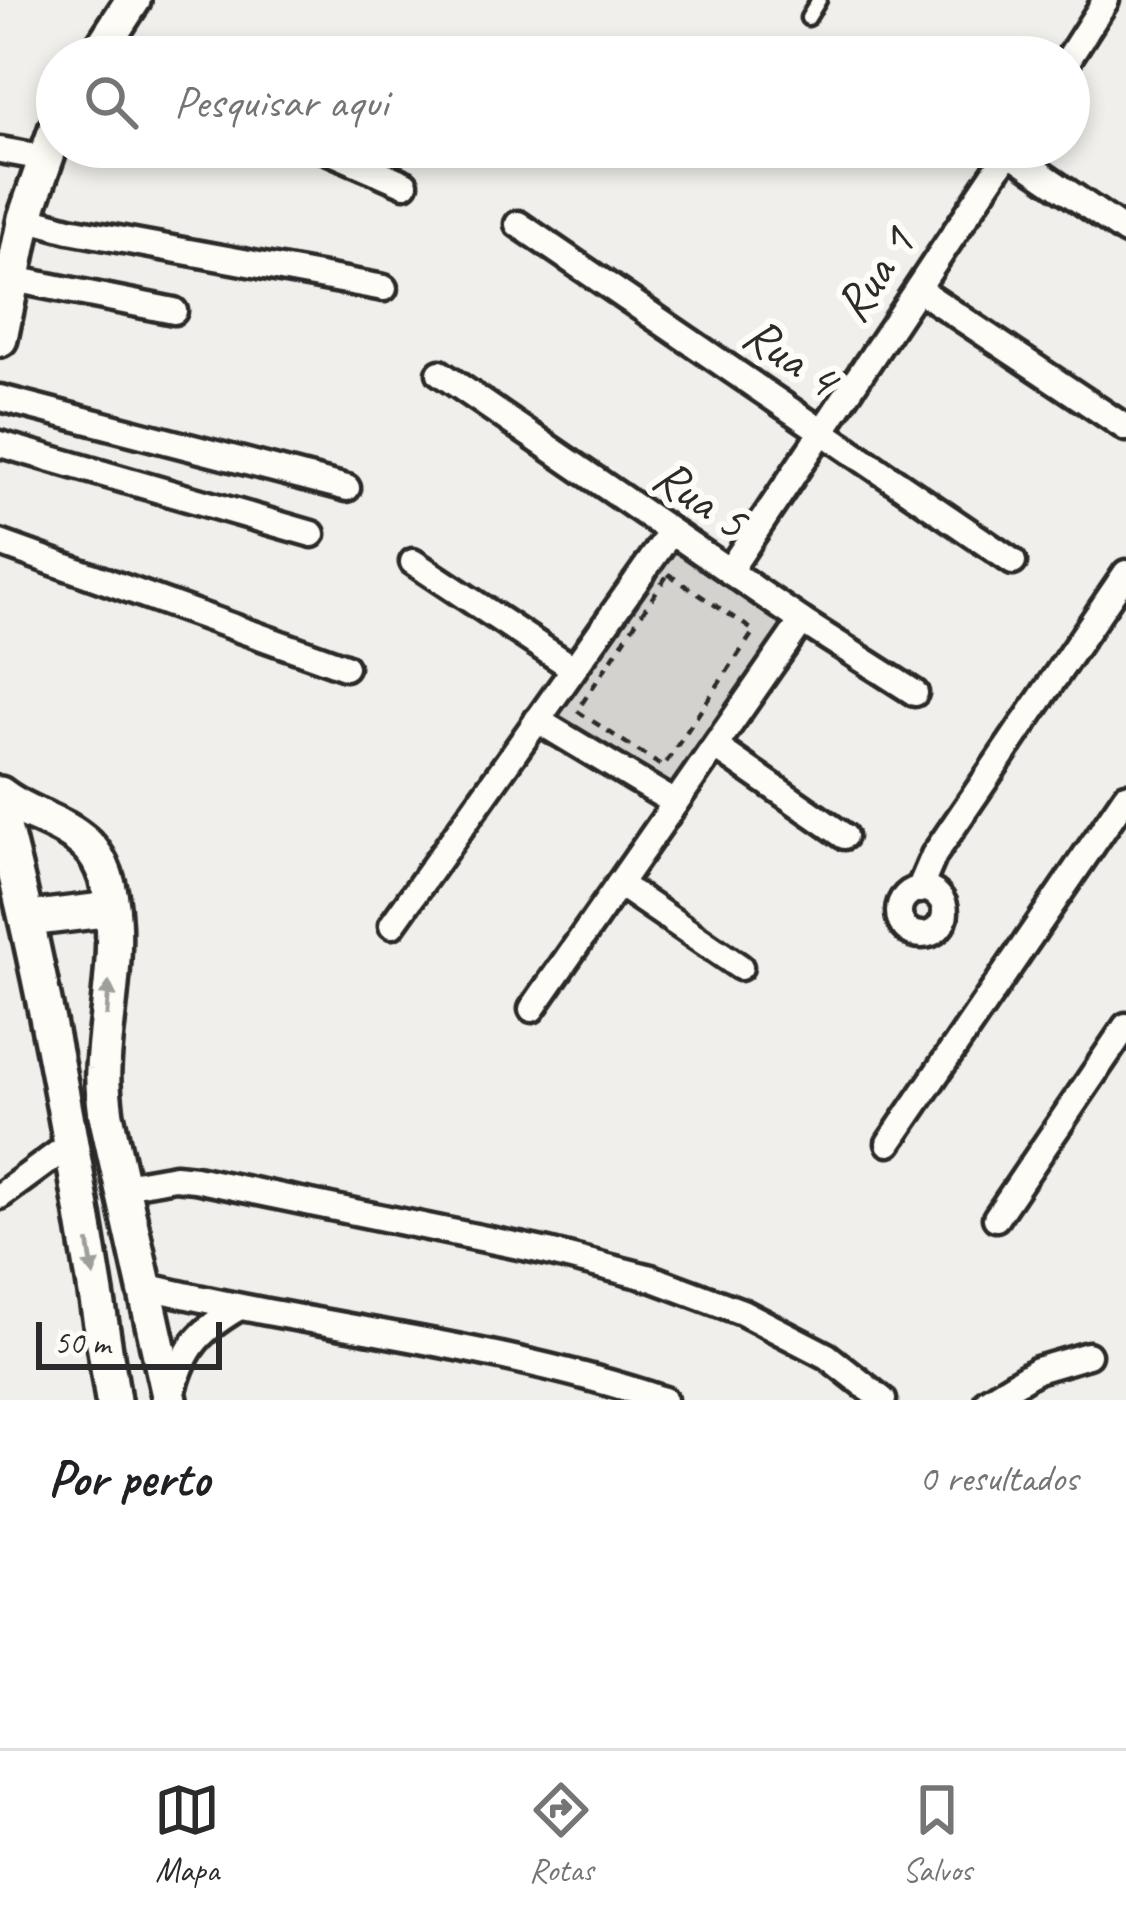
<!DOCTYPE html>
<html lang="pt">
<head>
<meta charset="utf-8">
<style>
	:root { --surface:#fff; --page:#f6f6f6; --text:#202124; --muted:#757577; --line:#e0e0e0; --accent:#2b2b2b }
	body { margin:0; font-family:Caveat,sans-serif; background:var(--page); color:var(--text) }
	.scale { position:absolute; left:36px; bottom:30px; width:186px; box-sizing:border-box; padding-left:12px; border:6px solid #2b2b2b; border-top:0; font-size:33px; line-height:42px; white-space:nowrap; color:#2b2b2b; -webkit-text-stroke:9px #fdfcf7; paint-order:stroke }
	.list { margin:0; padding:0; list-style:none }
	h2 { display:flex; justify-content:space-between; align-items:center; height:156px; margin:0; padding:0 48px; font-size:51px }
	h2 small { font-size:39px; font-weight:400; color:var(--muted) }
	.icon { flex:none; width:66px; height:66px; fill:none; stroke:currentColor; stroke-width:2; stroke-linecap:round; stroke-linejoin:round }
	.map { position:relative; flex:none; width:1126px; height:1400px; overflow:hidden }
	.search { position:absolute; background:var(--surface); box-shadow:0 6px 18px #0003; left:36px; right:36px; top:36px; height:132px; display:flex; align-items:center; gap:30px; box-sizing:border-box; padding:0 42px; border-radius:66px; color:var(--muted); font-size:45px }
	.sheet { height:348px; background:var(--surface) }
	nav { display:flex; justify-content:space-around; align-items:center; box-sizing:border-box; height:168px; border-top:3px solid var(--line); background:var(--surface); font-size:33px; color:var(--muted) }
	nav a { display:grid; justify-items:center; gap:6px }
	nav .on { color:var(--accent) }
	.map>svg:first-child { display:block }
</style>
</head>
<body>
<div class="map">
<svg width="1126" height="1400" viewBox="0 0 1126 1400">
	<rect width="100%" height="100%" fill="#f0efeb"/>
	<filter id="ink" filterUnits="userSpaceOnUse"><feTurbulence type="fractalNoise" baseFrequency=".00833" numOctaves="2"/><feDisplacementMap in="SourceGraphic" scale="24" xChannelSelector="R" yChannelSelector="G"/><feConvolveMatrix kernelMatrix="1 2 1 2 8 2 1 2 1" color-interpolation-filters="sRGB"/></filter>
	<g filter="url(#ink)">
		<path fill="#d3d2cf" stroke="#7f7e7d" stroke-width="3" d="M677,547L791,623L672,788L556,718Z"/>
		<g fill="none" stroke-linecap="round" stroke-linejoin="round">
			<g stroke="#2b2b2b" stroke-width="21">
				<path id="service" d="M808,18L819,0"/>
			</g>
			<g stroke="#2b2b2b" stroke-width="33">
				<g id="minor">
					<path d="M104,43L130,57"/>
					<path d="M1069,58L1106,0"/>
					<path d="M320,147L405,184"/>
					<path d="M0,150L44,158"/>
					<path d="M1009,152L1126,232"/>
					<path d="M25,218L69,230L384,288"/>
					<path d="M518,224L1013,562"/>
					<path d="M13,279L174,311"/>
					<path d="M919,290L1126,428"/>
					<path d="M440,373L802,621L915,693"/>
					<path d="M0,398L347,488"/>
					<path d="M0,444L312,534"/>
					<path d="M0,543L345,667"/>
					<path d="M413,562L573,668"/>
					<path d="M729,571L1012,147"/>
					<path d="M537,720L675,803"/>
					<path d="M716,747L844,836"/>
					<path d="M619,884L740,967"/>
					<circle cx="922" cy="912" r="23"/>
					<path d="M919,890L934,855L1126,573"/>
					<path d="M392,925L671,532"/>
					<path d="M532,1009L802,621"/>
					<path d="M889,1143L1126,796"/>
					<path d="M124,1186L175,1177L195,1179L548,1252L651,1278L742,1312L827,1356L883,1400"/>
					<path d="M0,1196L72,1143"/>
					<path d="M996,1218L1126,1026"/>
					<path d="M145,1286C317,1328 496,1343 664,1400"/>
					<path d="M171,1398C183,1351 195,1333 238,1308"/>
					<path d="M988,1400L1037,1370L1088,1355"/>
				</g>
			</g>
			<g stroke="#2b2b2b" stroke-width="42">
				<g id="tertiary">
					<path d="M96,57L133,0"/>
					<path d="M0,339L25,218L57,127"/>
					<path d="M0,794C27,816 61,820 87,845C134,892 105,1007 103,1069C102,1084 104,1100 106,1115L170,1400"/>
					<path d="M0,812C51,1006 82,1203 113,1400"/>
					<path d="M28,919L112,909"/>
				</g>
			</g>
			<g stroke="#2b2b2b" stroke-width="4.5" stroke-dasharray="9 9" stroke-linecap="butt">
				<path d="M50,101L57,84"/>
				<path d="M668,574L754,631L663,767L577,711Z"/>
			</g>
			<use href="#service" stroke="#fdfcf7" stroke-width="12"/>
			<use href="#minor" stroke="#fdfcf7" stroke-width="24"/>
			<use href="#tertiary" stroke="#fdfcf7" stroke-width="33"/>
		</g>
		<defs><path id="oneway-solid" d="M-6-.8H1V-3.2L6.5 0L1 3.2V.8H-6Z" transform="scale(3)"/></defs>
		<g fill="#9e9e9b">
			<use href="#oneway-solid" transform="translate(108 999) rotate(-86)"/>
			<use href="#oneway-solid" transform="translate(91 1259) rotate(81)"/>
		</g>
	</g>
	<g text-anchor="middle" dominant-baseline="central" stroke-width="12" stroke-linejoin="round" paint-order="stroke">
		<g font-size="51" fill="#2b2b2b" stroke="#fdfcf7">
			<text transform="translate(874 274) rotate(-56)">Rua 1</text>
			<text transform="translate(791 356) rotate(34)">Rua 4</text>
			<text transform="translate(701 498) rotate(34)">Rua 5</text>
		</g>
	</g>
</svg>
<div class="scale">50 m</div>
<div class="search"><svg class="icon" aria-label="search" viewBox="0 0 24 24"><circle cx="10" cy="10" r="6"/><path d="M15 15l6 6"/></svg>Pesquisar aqui</div>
</div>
<section class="sheet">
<h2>Por perto<small>0 resultados</small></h2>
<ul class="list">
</ul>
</section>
<nav>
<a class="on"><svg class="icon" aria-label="map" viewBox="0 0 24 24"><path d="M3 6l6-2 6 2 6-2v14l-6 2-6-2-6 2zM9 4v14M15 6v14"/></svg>Mapa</a>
<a><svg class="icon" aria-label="directions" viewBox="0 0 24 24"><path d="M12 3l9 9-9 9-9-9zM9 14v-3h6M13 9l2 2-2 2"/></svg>Rotas</a>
<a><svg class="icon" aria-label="saved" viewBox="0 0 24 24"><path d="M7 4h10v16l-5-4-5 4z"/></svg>Salvos</a>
</nav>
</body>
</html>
